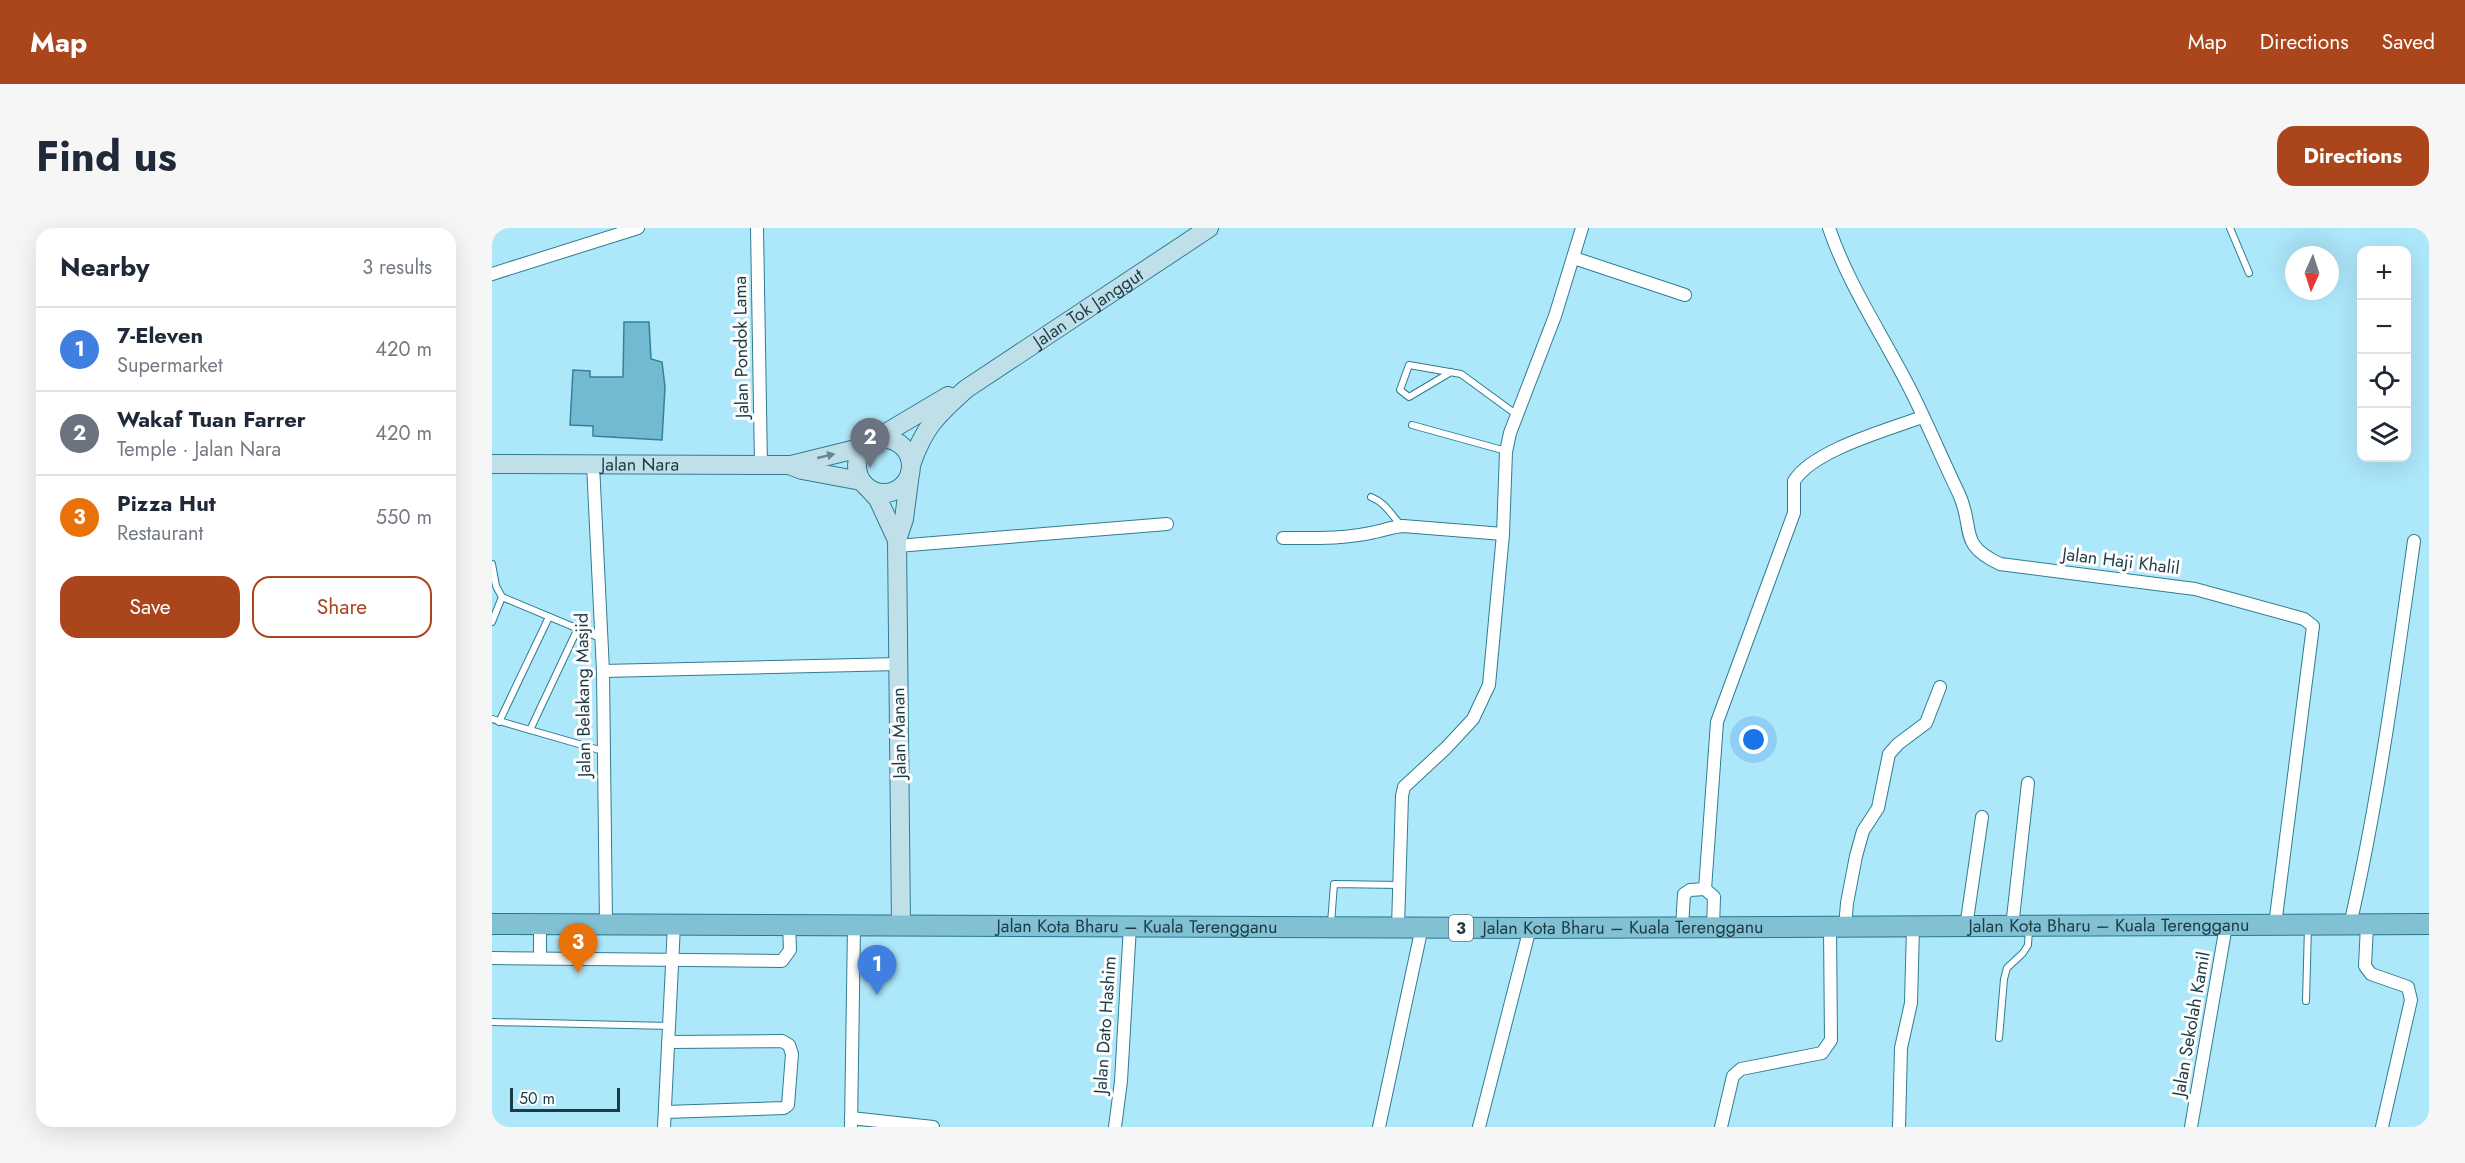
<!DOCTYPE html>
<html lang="en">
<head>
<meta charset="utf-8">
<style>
	:root { --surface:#fff; --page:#f6f6f7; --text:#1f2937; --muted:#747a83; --line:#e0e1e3; --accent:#ab451b }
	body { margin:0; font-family:Jost,sans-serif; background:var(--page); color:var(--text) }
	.controls { position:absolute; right:18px; top:18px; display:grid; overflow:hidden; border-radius:12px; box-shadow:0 6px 24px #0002 }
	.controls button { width:54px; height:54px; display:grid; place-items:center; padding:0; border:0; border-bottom:2px solid var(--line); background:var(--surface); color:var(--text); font:30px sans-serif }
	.compass { position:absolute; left:1793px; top:18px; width:54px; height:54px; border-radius:50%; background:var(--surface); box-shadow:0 6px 24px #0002; rotate:183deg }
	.scale { position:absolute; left:18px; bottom:15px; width:110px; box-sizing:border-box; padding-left:6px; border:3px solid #1d3b45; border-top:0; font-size:16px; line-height:21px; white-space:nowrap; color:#1d3b45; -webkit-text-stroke:4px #fdfdfd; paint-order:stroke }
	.you { position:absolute; left:1262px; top:512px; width:21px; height:21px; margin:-15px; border:4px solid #fff; border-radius:50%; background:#1a73e8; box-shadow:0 0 0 9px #1a73e833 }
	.badge { display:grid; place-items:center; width:39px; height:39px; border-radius:50%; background:var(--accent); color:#fff; font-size:20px; font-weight:700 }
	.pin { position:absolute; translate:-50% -50px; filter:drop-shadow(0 2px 3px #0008) }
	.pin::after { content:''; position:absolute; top:32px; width:21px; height:18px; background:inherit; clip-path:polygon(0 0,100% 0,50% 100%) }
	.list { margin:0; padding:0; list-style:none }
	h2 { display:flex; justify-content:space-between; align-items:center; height:78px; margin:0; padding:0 24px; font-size:26px }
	h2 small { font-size:20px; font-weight:400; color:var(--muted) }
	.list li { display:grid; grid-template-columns:39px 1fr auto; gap:18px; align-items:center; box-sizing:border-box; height:84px; padding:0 24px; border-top:2px solid var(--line) }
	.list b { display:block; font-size:22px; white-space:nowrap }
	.list p { margin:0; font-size:20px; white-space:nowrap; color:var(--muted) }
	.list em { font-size:20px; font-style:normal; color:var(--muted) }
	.actions { display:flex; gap:12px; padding:18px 24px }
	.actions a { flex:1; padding:14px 0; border:2px solid var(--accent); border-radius:18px; text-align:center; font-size:21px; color:var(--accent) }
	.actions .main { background:var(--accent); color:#fff }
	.icon { flex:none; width:33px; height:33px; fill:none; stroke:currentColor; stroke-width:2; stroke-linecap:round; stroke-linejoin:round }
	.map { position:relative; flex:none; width:1937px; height:899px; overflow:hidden; border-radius:18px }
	header { display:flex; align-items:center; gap:36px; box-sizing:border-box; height:84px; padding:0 30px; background:var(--accent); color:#fff }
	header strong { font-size:28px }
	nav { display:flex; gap:33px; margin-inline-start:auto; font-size:21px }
	.intro { display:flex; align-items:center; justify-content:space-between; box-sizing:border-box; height:144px; padding:0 36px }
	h1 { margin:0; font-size:42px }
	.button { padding:15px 27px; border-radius:18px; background:var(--accent); color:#fff; font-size:21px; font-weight:700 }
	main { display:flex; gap:36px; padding:0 36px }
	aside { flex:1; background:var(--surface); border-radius:18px; box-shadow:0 6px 24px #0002 }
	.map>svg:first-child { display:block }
</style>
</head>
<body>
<header>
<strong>Map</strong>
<nav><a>Map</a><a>Directions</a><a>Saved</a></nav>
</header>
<div class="intro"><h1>Find us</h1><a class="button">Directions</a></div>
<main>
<aside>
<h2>Nearby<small>3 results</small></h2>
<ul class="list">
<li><span class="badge" style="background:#3f7fe0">1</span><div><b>7-Eleven</b><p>Supermarket</p></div><em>420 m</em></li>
<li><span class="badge" style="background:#6b7280">2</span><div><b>Wakaf Tuan Farrer</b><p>Temple · Jalan Nara</p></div><em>420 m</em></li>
<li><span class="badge" style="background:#e8710a">3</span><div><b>Pizza Hut</b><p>Restaurant</p></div><em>550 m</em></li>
</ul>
<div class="actions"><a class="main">Save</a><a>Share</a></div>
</aside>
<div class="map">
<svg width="1937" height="899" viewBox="0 0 1937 899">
	<rect width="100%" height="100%" fill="#ade7fa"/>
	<path fill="#72bad2" stroke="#368096" stroke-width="1.5" d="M132,94H157L159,131L170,134L173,159L170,212L101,208V198L78,197L81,142L98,143V149H131Z"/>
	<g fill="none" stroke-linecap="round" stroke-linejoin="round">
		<g stroke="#317c92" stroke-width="8">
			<g id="service">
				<path d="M1738,0L1757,45"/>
				<path d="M959,144L917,169L908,162L917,137L969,146L1025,187"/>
				<path d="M920,197L1014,223"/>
				<path d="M879,269C894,275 899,287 910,298"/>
				<path d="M0,336L4,358L10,369L108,410"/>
				<path d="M0,394L10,369"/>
				<path d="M0,491L111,523"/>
				<path d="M7,494L57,389"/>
				<path d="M38,502L86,400"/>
				<path d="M839,695L842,656L907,657"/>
				<path d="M1814,773L1816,698"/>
				<path d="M0,794L178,798"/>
				<path d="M1507,810L1512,751L1515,740L1531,725L1536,717L1537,700"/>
			</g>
		</g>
		<g stroke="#317c92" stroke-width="14">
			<g id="minor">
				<path d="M265,0L269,237"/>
				<path d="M1337,0C1356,56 1390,106 1417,159C1435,194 1450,231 1467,266C1483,301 1465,316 1508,336L1703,361L1812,391L1821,398L1783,697"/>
				<path d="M1082,30L1193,67"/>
				<path d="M0,46L146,0"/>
				<path d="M101,236L111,443L114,697"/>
				<path d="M791,310C821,310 854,311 883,304C893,302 900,299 911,298L1011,306"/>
				<path d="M405,318L675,296"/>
				<path d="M111,443L407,436"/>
				<path d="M48,696V730"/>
				<path d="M1858,697C1887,570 1904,442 1922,313"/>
				<path d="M1875,697L1873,738L1879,746L1916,759L1919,772L1890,899"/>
				<path d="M906,699L910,568L912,559L954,520L981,491L997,457L1011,306L1014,224L1018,205L1063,88L1090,0"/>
				<path d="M1190,699L1192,666L1198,662L1213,661"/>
				<path d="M1221,699L1222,669L1213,661L1225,494L1302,285V253C1321,222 1396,202 1430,189"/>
				<path d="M1353,699L1355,675L1364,628L1371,603L1386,580L1397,526L1406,516L1434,495L1448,459"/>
				<path d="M1474,699L1490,589"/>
				<path d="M1520,699L1536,555"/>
				<path d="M0,730L290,733L298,722L297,696"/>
				<path d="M173,884L292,880L296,877L300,826L297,817L290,813L177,814"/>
				<path d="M359,890L441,899"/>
				<path d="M172,899L182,697"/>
				<path d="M359,899L362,697"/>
				<path d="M623,899L629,853L638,698"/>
				<path d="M887,899L930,699"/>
				<path d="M987,899L1038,700"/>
				<path d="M1229,899L1241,848L1249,841L1330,825L1339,812L1338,699"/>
				<path d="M1407,899L1409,820L1419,775L1421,699"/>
				<path d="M1699,899L1734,698"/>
			</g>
		</g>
		<g stroke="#317c92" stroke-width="20">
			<g id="secondary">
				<circle cx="392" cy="238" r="27"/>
				<path d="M382,212L456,168"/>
				<path id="s1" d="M0,236L297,237L310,242L369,253"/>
				<path d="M299,237L372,219"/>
				<path id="s2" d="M419,237C432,199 445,187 474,161L717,0"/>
				<path d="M375,259L386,271L405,312"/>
				<path d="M409,697L405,312L412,291L418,245"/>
			</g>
		</g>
		<g stroke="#28778e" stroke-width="22">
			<g id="primary">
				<path id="s3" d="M0,696L1038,700L1937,696"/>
			</g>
		</g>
		<use href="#service" stroke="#fff" stroke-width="6"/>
		<use href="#minor" stroke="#fff" stroke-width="12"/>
		<use href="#secondary" stroke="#c0e0e9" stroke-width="18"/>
		<use href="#primary" stroke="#82c1d3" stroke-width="20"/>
	</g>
	<defs><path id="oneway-solid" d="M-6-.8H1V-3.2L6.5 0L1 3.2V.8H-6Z" transform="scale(1.5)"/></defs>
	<use fill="#66858f" href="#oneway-solid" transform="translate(334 228) rotate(-13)"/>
	<g text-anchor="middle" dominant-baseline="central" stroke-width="6" stroke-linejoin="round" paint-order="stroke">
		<rect fill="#fdfdfd" stroke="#60757c" stroke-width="1.5" x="957" y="687" width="24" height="26" rx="4.5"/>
		<g font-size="16" font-weight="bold" fill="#1d3b45">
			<text x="969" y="700">3</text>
		</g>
		<g font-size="18" fill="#1d3b45" stroke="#fdfdfd">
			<text stroke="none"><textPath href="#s2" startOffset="242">Jalan Tok Janggut</textPath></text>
			<text transform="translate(249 119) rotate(-91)">Jalan Pondok Lama</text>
			<text stroke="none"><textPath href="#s1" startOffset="148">Jalan Nara</textPath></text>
			<text transform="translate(1629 333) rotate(7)">Jalan Haji Khalil</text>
			<text transform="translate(91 467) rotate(-91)">Jalan Belakang Masjid</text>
			<text transform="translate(407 505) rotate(-91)">Jalan Manan</text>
			<text stroke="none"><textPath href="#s3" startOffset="645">Jalan Kota Bharu – Kuala Terengganu</textPath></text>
			<text stroke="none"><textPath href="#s3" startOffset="1617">Jalan Kota Bharu – Kuala Terengganu</textPath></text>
			<text stroke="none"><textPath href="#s3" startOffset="1131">Jalan Kota Bharu – Kuala Terengganu</textPath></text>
			<text transform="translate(1699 796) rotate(-80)">Jalan Sekolah Kamil</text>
			<text transform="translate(613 797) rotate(-86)">Jalan Dato Hashim</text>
		</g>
	</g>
</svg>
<div class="controls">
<button>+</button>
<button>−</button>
<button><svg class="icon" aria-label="locate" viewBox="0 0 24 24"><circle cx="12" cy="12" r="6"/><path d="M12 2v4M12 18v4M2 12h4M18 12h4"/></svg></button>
<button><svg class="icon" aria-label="layers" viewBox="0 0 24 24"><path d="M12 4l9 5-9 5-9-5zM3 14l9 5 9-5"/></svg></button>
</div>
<svg class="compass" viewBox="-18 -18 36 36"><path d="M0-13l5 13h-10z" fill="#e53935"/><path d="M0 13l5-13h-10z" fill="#747a83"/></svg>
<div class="scale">50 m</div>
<div class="you"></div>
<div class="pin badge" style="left:385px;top:767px;background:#3f7fe0">1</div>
<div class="pin badge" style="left:378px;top:240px;background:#6b7280">2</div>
<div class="pin badge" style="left:86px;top:745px;background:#e8710a">3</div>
</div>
</main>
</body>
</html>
